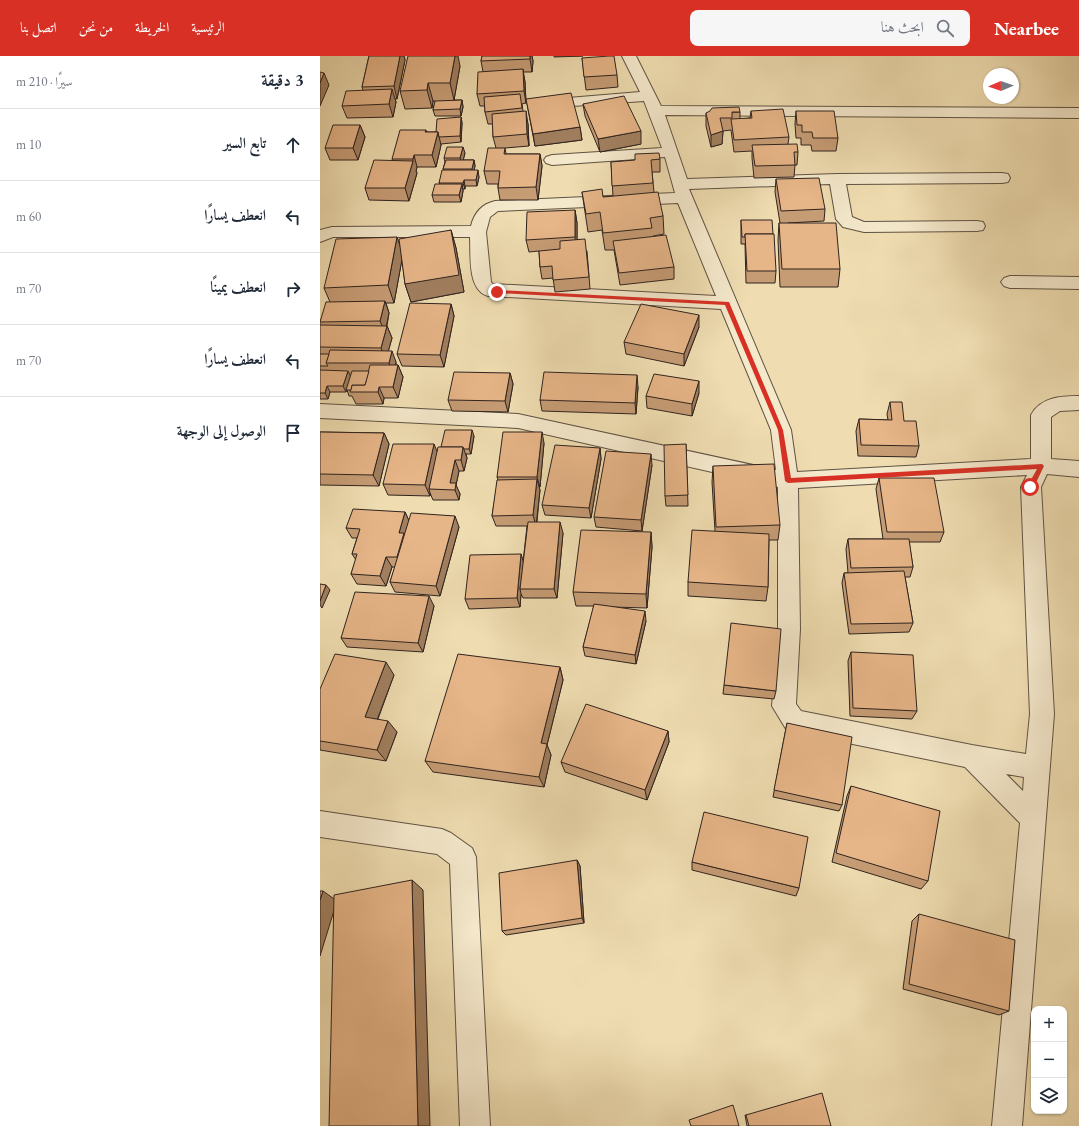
<!DOCTYPE html>
<html lang="ar">
<head>
<meta charset="utf-8">
<style>
	:root { --surface:#fff; --page:#f6f6f7; --text:#1f2937; --muted:#747a83; --line:#e0e1e3; --accent:#d93025 }
	body { margin:0; font-family:"EB Garamond",Amiri,serif; background:var(--page); color:var(--text); direction:rtl }
	.controls { position:absolute; right:12px; bottom:12px; display:grid; overflow:hidden; border-radius:8px; box-shadow:0 1px 3px #0004 }
	.controls button { width:36px; height:36px; display:grid; place-items:center; padding:0; border:0; border-bottom:1px solid var(--line); background:var(--surface); color:var(--text); font:20px sans-serif }
	.compass { position:absolute; left:663px; top:12px; width:36px; height:36px; border-radius:50%; background:var(--surface); box-shadow:0 1px 3px #0004; rotate:268deg }
	.stop { position:absolute; width:12px; height:12px; margin:-9px; border:3px solid #d93025; border-radius:50%; background:#fff }
	.stop.end { background:#d93025; border-color:#fff; box-shadow:0 1px 4px #0008 }
	.list { margin:0; padding:0; list-style:none }
	h2 { display:flex; justify-content:space-between; align-items:center; height:52px; margin:0; padding:0 16px; font-size:17px }
	h2 small { font-size:13px; font-weight:400; color:var(--muted) }
	.list li { display:grid; grid-template-columns:26px 1fr auto; gap:12px; align-items:center; box-sizing:border-box; height:72px; padding:0 16px; border-top:1px solid var(--line) }
	.list b { display:block; font-size:15px; white-space:nowrap }
	.list em { font-size:13px; font-style:normal; color:var(--muted) }
	.icon { flex:none; width:22px; height:22px; fill:none; stroke:currentColor; stroke-width:2; stroke-linecap:round; stroke-linejoin:round }
	.map { position:relative; flex:none; width:759px; height:1070px; overflow:hidden; direction:ltr }
	header { display:flex; align-items:center; gap:24px; box-sizing:border-box; height:56px; padding:0 20px; background:var(--accent); color:#fff }
	header strong { font-size:19px }
	nav { display:flex; gap:22px; margin-inline-start:auto; font-size:14px }
	.search { width:280px; height:36px; background:var(--page); display:flex; align-items:center; gap:10px; box-sizing:border-box; padding:0 14px; border-radius:8px; color:var(--muted); font-size:15px }
	main { display:flex }
	aside { flex:1; background:var(--surface) }
	.map>svg:first-child { display:block }
</style>
</head>
<body>
<header>
<strong>Nearbee</strong>
<div class="search"><svg class="icon" aria-label="search" viewBox="0 0 24 24"><circle cx="10" cy="10" r="6"/><path d="M15 15l6 6"/></svg>ابحث هنا</div>
<nav><a>الرئيسية</a><a>الخريطة</a><a>من نحن</a><a>اتصل بنا</a></nav>
</header>
<main>
<div class="map">
<svg width="759" height="1070" viewBox="0 0 759 1070">
	<rect width="100%" height="100%" fill="#efddb1"/>
	<filter id="stains"><feTurbulence type="fractalNoise" baseFrequency=".005" numOctaves="4"/><feColorMatrix values="0 0 0 0 .2 0 0 0 0 .09 0 0 0 0 .02 0 0 0 .5 -.17"/></filter>
	<radialGradient id="worn" r=".72"><stop offset=".6" stop-color="#630" stop-opacity="0"/><stop offset="1" stop-color="#630" stop-opacity=".3"/></radialGradient>
	<g fill="none" stroke-linecap="round" stroke-linejoin="round">
		<g stroke="#5f5243" stroke-width="2">
			<g id="street">
				<path d="M302,0H316L341,50L759,52V62L345,59L367,123L517,118L682,117L688,118L690,122L688,126L682,127L526,128L532,161L544,166L657,165L663,166L665,170L663,174L657,175L544,176L523,171L516,163L510,128L369,133L471,374L477,416L711,403V359C721,341 741,340 759,340V354L740,355L731,361V403L759,405V421L727,418L721,431L734,658L702,1070H672L700,767L645,711L474,676L466,673L452,650L458,573V431L198,372L0,362V348L198,358L456,414L451,374L401,253L168,240C147,234 151,199 150,181H13L0,186V174L12,171L151,170C154,157 162,148 175,145L355,137L345,101L232,109L226,107L224,104L226,101L232,99L342,92L324,45L224,52L219,51L217,48L219,45L224,44L320,36ZM358,147L396,240L173,228L171,226L166,176L170,161L178,155ZM707,419L701,431L710,658L706,698L652,689L481,655L476,648L480,573L478,432ZM686,718L704,721L703,735Z"/>
				<path d="M690,220L759,221V233L690,232L684,230L681,226L684,222Z"/>
				<path d="M0,755L122,773L131,777L152,792L156,801L170,1070H140L130,808L117,798L0,781Z"/>
			</g>
		</g>
		<use href="#street" fill="#f5e9cc" fill-rule="evenodd"/>
	</g>
	<g fill="#c69c75" stroke="#2f231e">
		<path d="M49,0H84L85,4L77,43H75L76,46L73,61L27,62L22,50L43,34L42,31Z"/>
		<path d="M162,0H212L213,5L212,16H203L205,26L206,47L202,48L203,55L208,68L209,90L185,92L186,98H220L222,110L218,144H180L178,132V128H167L164,115L176,92L173,81V68H168L165,56V50H160L157,38L163,16L161,5Z"/>
		<path d="M234,0H263L234,1Z"/>
		<path d="M262,2L297,19L298,31L266,34Z"/>
		<path d="M140,10L134,44H142L143,51L141,60H115L113,54L115,45H113L112,52L85,53L80,35Z"/>
		<path d="M206,43L260,71L262,84L215,90Z"/>
		<path d="M263,48L321,88L280,96L265,60Z"/>
		<path d="M431,55L469,81L468,88L478,96L477,109H475L474,121L434,122L432,102V95L414,96L411,74L403,75L402,88L391,91L386,70V57L420,56V63L430,62Z"/>
		<path d="M476,55L518,82L516,95H492L491,89H481V82H476L475,68Z"/>
		<path d="M141,61L142,67L141,86L121,88V89L116,111H97L96,115L97,117L89,145L49,144L45,132L73,105L72,103L106,74L107,76H116Z"/>
		<path d="M40,69L45,81L38,104H10L5,92Z"/>
		<path d="M145,97L143,104H154L155,110L154,114L159,121L157,130H145V133H143V135L141,146H114L112,139L120,128L119,127L124,114L123,113L125,106L124,102Z"/>
		<path d="M340,103V116H332L334,136L343,160L344,178L333,180V181L354,211V223L300,229L294,194H285L282,174L268,176L262,136L283,141L293,140L291,106Z"/>
		<path d="M456,123L505,153L504,165L468,167L520,213L518,231H460L458,184L459,167H460L455,136Z"/>
		<path d="M255,154L257,167V184L267,195L270,233L235,236L233,222L222,223L220,211L219,195L209,196L206,184Z"/>
		<path d="M421,164L456,215L455,227H426L425,188H421Z"/>
		<path d="M131,174L136,192L144,236L91,246L85,228L82,203L74,247H66L69,257L67,270L72,282L68,295L76,306V309H78L83,321L78,342H64L63,348H36L32,340H29L27,334L26,336H10L8,343H0V263L1,265L10,246L4,232L77,181L80,192Z"/>
		<path d="M131,248L134,260L124,311L82,310L77,298Z"/>
		<path d="M379,271L364,310L306,298L304,286Z"/>
		<path d="M190,317L193,328L188,356L132,355L128,344Z"/>
		<path d="M318,331L316,358L222,355L220,344Z"/>
		<path d="M379,337L372,360L327,352L326,340Z"/>
		<path d="M570,346L584,365L599,390L596,401L538,400L536,375L539,363L568,364L567,358Z"/>
		<path d="M0,376L64,377L69,388L59,430L0,429Z"/>
		<path d="M154,380L151,398H146L147,402L144,415H139L136,429L140,438L139,444H113L110,437V440L68,439L63,428L117,395L121,391Z"/>
		<path d="M224,387L220,431L219,432L220,434L217,466L243,477L237,542H203L201,538L200,551L149,553L145,543L201,498L203,506L207,470H176L172,460L178,424L177,421Z"/>
		<path d="M366,388L368,450H346L345,440Z"/>
		<path d="M280,392L281,403L271,462L225,459L222,449Z"/>
		<path d="M332,409L322,475L276,471L274,461Z"/>
		<path d="M393,410L460,469L458,484H449L448,531L446,545L368,540V526L395,475L392,426Z"/>
		<path d="M559,422L624,476L620,486H589L593,511L590,521H585L593,567L589,576L529,578L522,527L524,517H528L526,493L528,483H563L556,433Z"/>
		<path d="M85,456L89,465L139,471L120,540L75,536L70,526L75,511H72L66,530L37,528L31,518L36,504L32,498L37,482H32L26,472Z"/>
		<path d="M331,476L332,491L327,552L291,551L326,565L316,608L265,600L263,591L274,550H256L253,536Z"/>
		<path d="M114,550L103,596L27,591L21,582Z"/>
		<path d="M531,596L597,655L592,663L530,660L528,605Z"/>
		<path d="M240,611L243,624L227,689L231,699L224,731L113,716L105,705Z"/>
		<path d="M74,619L58,663L77,676L66,705L0,694V633Z"/>
		<path d="M404,629L456,635L454,643L403,638Z"/>
		<path d="M467,667L522,749L519,755L453,741Z"/>
		<path d="M348,675L349,686L327,744L245,716L241,706Z"/>
		<path d="M531,730L608,825L601,833L512,806L527,740Z"/>
		<path d="M257,804L260,810L264,867L186,879L182,875Z"/>
		<path d="M372,806L479,832L476,840L372,814Z"/>
		<path d="M599,858L689,955L679,959L583,933L592,865Z"/>
		<path d="M425,1059H426L511,1070H427Z"/>
	</g>
	<g fill="#a17f5f" stroke="#2f231e">
		<path d="M80,0H84L85,4L77,43L74,30Z"/>
		<path d="M135,0H138L140,10L134,44L130,27Z"/>
		<path d="M210,0H212L213,5L212,16L210,3Z"/>
		<path d="M203,13L205,26L206,47L204,35Z"/>
		<path d="M4,17L9,29L0,50V27Z"/>
		<path d="M108,27L113,45L112,52L107,34Z"/>
		<path d="M72,33L76,46L73,61L69,48Z"/>
		<path d="M142,44L143,51L141,60L140,53Z"/>
		<path d="M206,55L208,68L209,90L207,78Z"/>
		<path d="M141,61L142,67L141,86L140,80Z"/>
		<path d="M40,69L45,81L38,104L33,92Z"/>
		<path d="M260,71L262,84L215,90L213,78Z"/>
		<path d="M321,75V88L280,96L278,83Z"/>
		<path d="M403,75L402,88L391,91V79Z"/>
		<path d="M118,76L121,89L116,111L112,99Z"/>
		<path d="M143,91L145,97L142,109L140,102Z"/>
		<path d="M220,98L222,110L218,144L216,131Z"/>
		<path d="M94,99L97,111L96,115L97,117L89,145L85,132L93,105V103Z"/>
		<path d="M154,104L155,110L153,119L152,113Z"/>
		<path d="M158,114L159,121L157,130L156,124Z"/>
		<path d="M144,124L145,130V133L143,127Z"/>
		<path d="M142,128L143,135L141,146L139,139Z"/>
		<path d="M255,154L257,167V194L255,181Z"/>
		<path d="M131,174L136,192L144,236L91,246L85,228Z"/>
		<path d="M77,181L83,198L74,247L68,229Z"/>
		<path d="M65,245L69,257L65,277L60,265Z"/>
		<path d="M131,248L134,260L124,311L120,299Z"/>
		<path d="M379,259V271L364,310V298Z"/>
		<path d="M67,270L72,282L66,304L61,292Z"/>
		<path d="M72,295L76,306L73,319L69,307Z"/>
		<path d="M78,309L83,321L78,342L73,331Z"/>
		<path d="M28,315L31,321L26,336L23,330Z"/>
		<path d="M190,317L193,328L188,356L185,345Z"/>
		<path d="M317,319L318,331L316,358L315,347Z"/>
		<path d="M379,325V337L372,360V348Z"/>
		<path d="M7,330L10,336L8,343L5,337Z"/>
		<path d="M59,331L64,342L63,348L58,336Z"/>
		<path d="M152,374L154,380L151,398L149,393Z"/>
		<path d="M222,376L224,387L220,431L217,421Z"/>
		<path d="M64,377L69,388L59,430L53,419Z"/>
		<path d="M114,388L119,400L109,433L110,437V440L105,429Z"/>
		<path d="M143,391L147,402L144,415L141,404Z"/>
		<path d="M280,392L281,403L271,462L269,452Z"/>
		<path d="M331,398L332,409L322,475L321,464Z"/>
		<path d="M135,404L139,415L136,429L140,438L139,444L135,434L130,427Z"/>
		<path d="M217,423L220,434L216,470L213,459Z"/>
		<path d="M85,456L90,467L82,511L77,501L79,477Z"/>
		<path d="M135,460L139,471L120,540L116,530Z"/>
		<path d="M240,466L243,477L237,542L234,533Z"/>
		<path d="M331,476L332,491L327,552L326,538Z"/>
		<path d="M201,498L204,508L200,533L201,538L200,551L197,542Z"/>
		<path d="M66,501L72,511L66,530L60,520Z"/>
		<path d="M6,529L10,534L2,552L0,549V545Z"/>
		<path d="M109,540L114,550L103,596L98,587Z"/>
		<path d="M325,555L326,565L316,608L315,599Z"/>
		<path d="M66,606L74,619L54,672L45,661Z"/>
		<path d="M240,611L243,624L227,689L231,699L224,731L219,721L221,687Z"/>
		<path d="M68,665L77,676L66,705L57,694Z"/>
		<path d="M348,675L349,686L327,744L325,734Z"/>
		<path d="M257,804L260,810L264,867L262,862Z"/>
		<path d="M92,824L103,834L110,1070H98Z"/>
		<path d="M3,835L17,845L0,900V844Z"/>
	</g>
	<g fill="#e6b588" stroke="#2f231e">
		<path d="M49,0H80L74,30L42,31Z"/>
		<path d="M88,0H135L130,27H108L107,34L80,35Z"/>
		<path d="M162,0H210V3L161,5Z"/>
		<path d="M289,0H294L297,19L264,21L262,2Z"/>
		<path d="M203,13L204,35L157,38L158,16Z"/>
		<path d="M0,16L4,17L0,27Z"/>
		<path d="M72,33L69,48L22,50L26,35Z"/>
		<path d="M251,37L260,71L213,78L206,43Z"/>
		<path d="M200,38L202,52L165,56L164,41Z"/>
		<path d="M304,40L321,75L278,83L263,48Z"/>
		<path d="M142,44L140,53L113,54L115,45Z"/>
		<path d="M419,51L420,56H412V62H400L403,75L391,79L386,57L390,55L392,52Z"/>
		<path d="M463,53L469,81L414,84L411,63L432,62L431,55Z"/>
		<path d="M206,55L207,78L173,81L172,58Z"/>
		<path d="M476,55H514L518,82H493L492,76H482V69H477Z"/>
		<path d="M141,61L140,80L119,81L118,76H116L117,63Z"/>
		<path d="M13,69H40L33,92H5Z"/>
		<path d="M80,74H106L105,76H118L112,99H94L93,103H72Z"/>
		<path d="M477,88L478,96H474L475,109L435,110L432,89Z"/>
		<path d="M127,91H143L140,102H124Z"/>
		<path d="M168,92H185L184,98H220L216,131L178,132L180,115H164Z"/>
		<path d="M339,97L340,103L331,104L333,127L292,130L291,106L315,104V98Z"/>
		<path d="M54,104L93,105L85,132H45Z"/>
		<path d="M126,104H154L152,113H123Z"/>
		<path d="M122,114H158L156,124H144L143,127H119Z"/>
		<path d="M499,122L505,153L461,155L456,123Z"/>
		<path d="M115,128H142L139,139H112Z"/>
		<path d="M282,133L283,141L338,136L343,160L330,162L332,172L283,177L280,156L266,158L262,136Z"/>
		<path d="M255,154V181L206,184L207,156Z"/>
		<path d="M421,164H452L453,178H425V181H422Z"/>
		<path d="M459,167H516L520,213H462Z"/>
		<path d="M131,174L139,219L85,228L79,183Z"/>
		<path d="M425,178H454L456,215H427Z"/>
		<path d="M346,179L354,211L299,217L293,185Z"/>
		<path d="M77,181L68,229L4,232L16,183Z"/>
		<path d="M265,183L269,221L233,224L232,210L220,211L219,195L240,193V185Z"/>
		<path d="M65,245L60,265L0,266L6,246Z"/>
		<path d="M90,247L131,248L120,299L77,298Z"/>
		<path d="M321,248L379,259L364,298L304,286Z"/>
		<path d="M0,269L67,270L61,292L0,291Z"/>
		<path d="M10,294L72,295L69,307H6Z"/>
		<path d="M0,298H9L6,307L8,310H0Z"/>
		<path d="M50,309H78L73,331H59L58,336H30L32,329H45Z"/>
		<path d="M0,314L28,315L23,330H7L5,337H0Z"/>
		<path d="M32,315H49L45,329H32L31,334H26Z"/>
		<path d="M134,316L190,317L185,345L128,344Z"/>
		<path d="M224,316L317,319L315,347L220,344Z"/>
		<path d="M334,318L379,325L372,348L326,340Z"/>
		<path d="M570,346H582L584,365H596L599,390L541,389L539,363L572,364Z"/>
		<path d="M125,374H152L149,393H144L143,391H121Z"/>
		<path d="M0,376L64,377L53,419L0,418Z"/>
		<path d="M183,376H222L217,421H177Z"/>
		<path d="M73,388H114L105,429L63,428Z"/>
		<path d="M366,388L368,439L345,440L344,389Z"/>
		<path d="M235,389L280,392L269,452L222,449Z"/>
		<path d="M118,391H143L141,404H135L130,427H136L135,434L109,433Z"/>
		<path d="M286,395L331,398L321,464L274,461Z"/>
		<path d="M454,408L460,469L396,471L393,410Z"/>
		<path d="M559,422H614L624,476H567Z"/>
		<path d="M217,423L213,459L172,460L177,424Z"/>
		<path d="M33,453L85,456L79,477H84L77,501H66L60,520L31,518L37,498H32L40,473L26,472Z"/>
		<path d="M91,457L135,460L116,530L70,526Z"/>
		<path d="M208,466H240L234,533H200Z"/>
		<path d="M261,474L331,476L326,538L253,536Z"/>
		<path d="M372,474L449,478L448,531L368,526Z"/>
		<path d="M528,483H589L593,511L531,512Z"/>
		<path d="M201,498L197,542L145,543L150,499Z"/>
		<path d="M584,515L593,567L531,568L524,517Z"/>
		<path d="M0,528L6,529L0,545Z"/>
		<path d="M35,536L109,540L98,587L21,582Z"/>
		<path d="M274,548L325,555L315,599L263,591Z"/>
		<path d="M411,567L461,573L456,635L404,629Z"/>
		<path d="M531,596L593,599L597,655L533,652Z"/>
		<path d="M15,598L66,606L45,661L68,665L57,694L0,685V633Z"/>
		<path d="M138,598L240,611L221,687L227,688L219,721L105,705Z"/>
		<path d="M266,648L348,675L325,734L241,706Z"/>
		<path d="M467,667L532,681L522,749L454,734Z"/>
		<path d="M531,730L620,755L608,825L516,797Z"/>
		<path d="M384,756L488,781L479,832L372,806Z"/>
		<path d="M257,804L262,862L182,875L179,817Z"/>
		<path d="M92,824L98,1070H9L14,839Z"/>
		<path d="M0,835H3L0,844Z"/>
		<path d="M599,858L695,884L689,955L589,928Z"/>
		<path d="M502,1037L511,1070H429L426,1059Z"/>
		<path d="M413,1049L419,1070H371L369,1064Z"/>
	</g>
	<path fill="#d93025" d="M176,234L409,246L463,374L471,422L722,408L724,410L713,433H710L707,431L717,413L468,427L465,425L458,374L405,249L177,237L175,236Z"/>
	<rect width="100%" height="100%" filter="url(#stains)"/>
	<rect width="100%" height="100%" fill="url(#worn)"/>
</svg>
<div class="controls">
<button>+</button>
<button>−</button>
<button><svg class="icon" aria-label="layers" viewBox="0 0 24 24"><path d="M12 4l9 5-9 5-9-5zM3 14l9 5 9-5"/></svg></button>
</div>
<svg class="compass" viewBox="-18 -18 36 36"><path d="M0-13l5 13h-10z" fill="#e53935"/><path d="M0 13l5-13h-10z" fill="#747a83"/></svg>
<div class="stop" style="left:710px;top:431px"></div>
<div class="stop end" style="left:177px;top:236px"></div>
</div>
<aside>
<h2>3 دقيقة<small>سيرًا · 210 m</small></h2>
<ul class="list">
<li><svg class="icon" aria-label="ahead" viewBox="0 0 24 24"><path d="M12 20V5M6 11l6-6 6 6"/></svg><div><b>تابع السير</b></div><em>10 m</em></li>
<li><svg class="icon" aria-label="left" viewBox="0 0 24 24"><path d="M17 20v-9H6M10 6l-5 5 5 5"/></svg><div><b>انعطف يسارًا</b></div><em>60 m</em></li>
<li><svg class="icon" aria-label="right" viewBox="0 0 24 24"><path d="M7 20v-9h11M14 6l5 5-5 5"/></svg><div><b>انعطف يمينًا</b></div><em>70 m</em></li>
<li><svg class="icon" aria-label="left" viewBox="0 0 24 24"><path d="M17 20v-9H6M10 6l-5 5 5 5"/></svg><div><b>انعطف يسارًا</b></div><em>70 m</em></li>
<li><svg class="icon" aria-label="arrive" viewBox="0 0 24 24"><path d="M6 21V4h12l-3 4 3 4H6"/></svg><div><b>الوصول إلى الوجهة</b></div></li>
</ul>
</aside>
</main>
</body>
</html>
